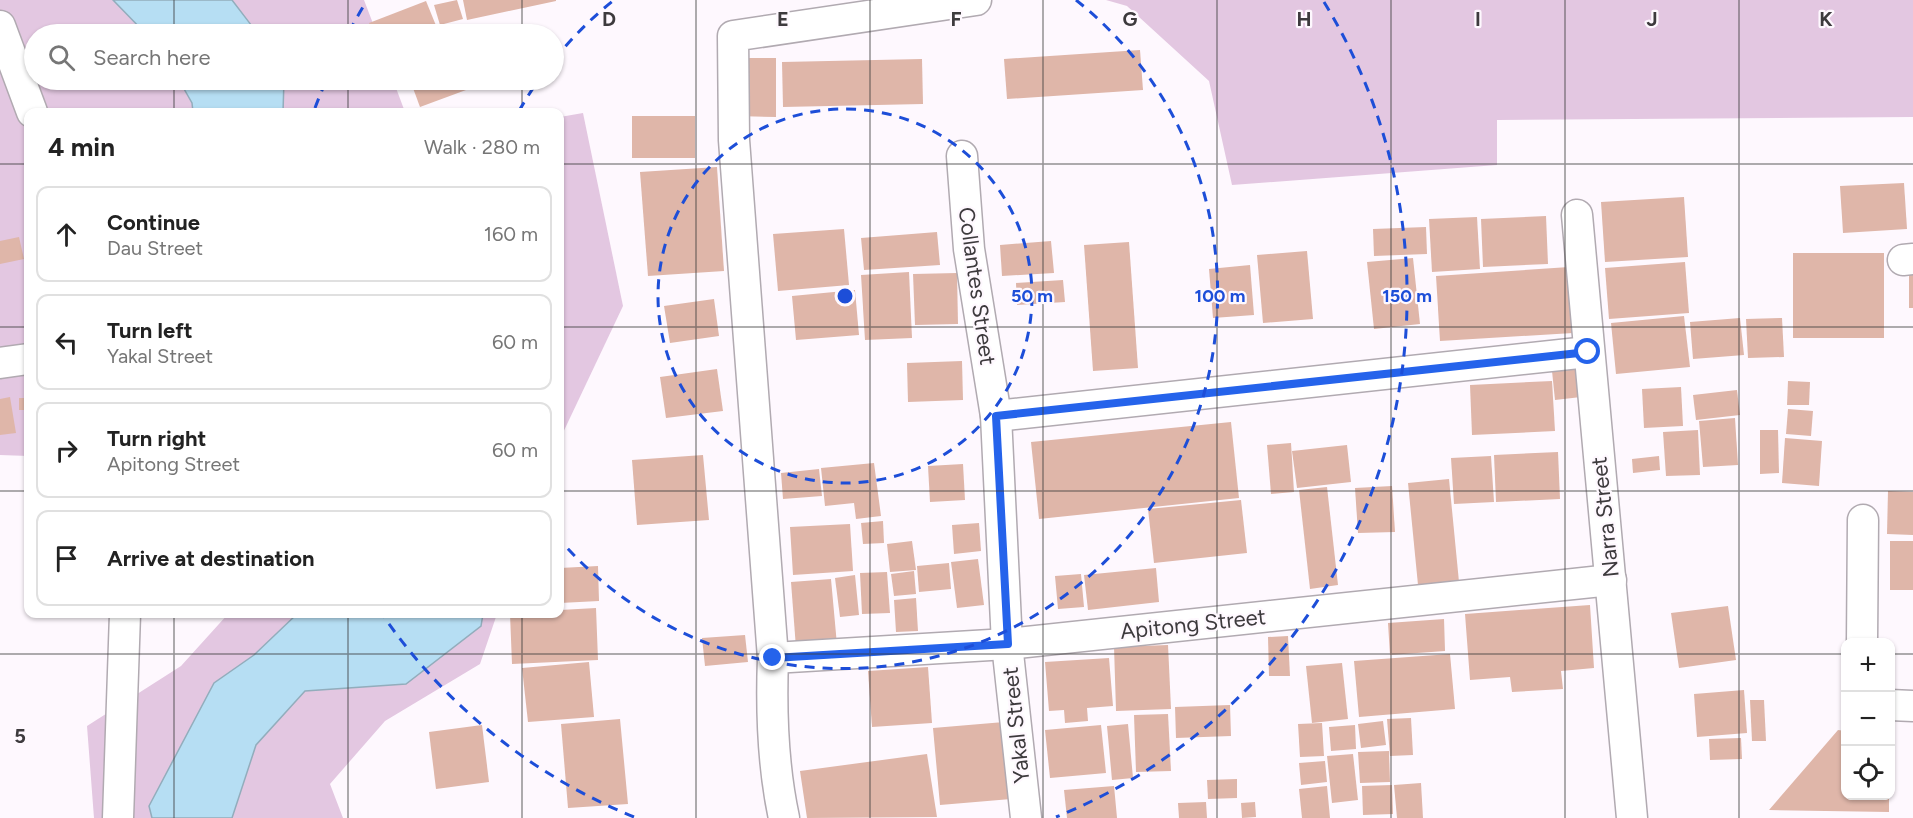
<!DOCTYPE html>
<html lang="en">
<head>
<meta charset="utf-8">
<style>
	:root { --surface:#fff; --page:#f2f2f2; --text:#222; --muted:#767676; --line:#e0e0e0 }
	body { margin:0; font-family:Figtree,sans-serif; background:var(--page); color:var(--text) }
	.controls { position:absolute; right:18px; bottom:18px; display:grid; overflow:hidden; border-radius:12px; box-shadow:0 2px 4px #0004 }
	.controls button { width:54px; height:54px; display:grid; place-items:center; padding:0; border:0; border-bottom:2px solid var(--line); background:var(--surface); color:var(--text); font:30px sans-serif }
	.stop { position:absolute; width:18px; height:18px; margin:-14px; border:4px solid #2563eb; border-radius:50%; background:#fff }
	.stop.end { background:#2563eb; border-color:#fff; box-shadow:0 2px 6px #0008 }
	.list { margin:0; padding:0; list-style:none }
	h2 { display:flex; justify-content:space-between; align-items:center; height:78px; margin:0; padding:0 24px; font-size:26px }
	h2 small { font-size:20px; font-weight:400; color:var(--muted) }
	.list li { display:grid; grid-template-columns:39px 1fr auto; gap:18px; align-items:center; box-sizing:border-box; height:96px; margin:0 12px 12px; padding:0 12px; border:2px solid var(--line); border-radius:12px }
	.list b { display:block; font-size:22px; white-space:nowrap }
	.list p { margin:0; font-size:20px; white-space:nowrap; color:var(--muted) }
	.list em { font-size:20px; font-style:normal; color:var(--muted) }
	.icon { flex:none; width:33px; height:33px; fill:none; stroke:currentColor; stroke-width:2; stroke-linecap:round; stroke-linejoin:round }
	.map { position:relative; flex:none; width:1913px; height:818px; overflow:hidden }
	.search { position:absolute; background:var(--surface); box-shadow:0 2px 4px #0004; left:24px; top:24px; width:540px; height:66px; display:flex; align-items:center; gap:15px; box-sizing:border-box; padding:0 21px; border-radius:33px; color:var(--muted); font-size:22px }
	.panel { position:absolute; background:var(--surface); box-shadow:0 2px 4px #0004; left:24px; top:108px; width:540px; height:510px; border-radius:12px }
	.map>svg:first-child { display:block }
</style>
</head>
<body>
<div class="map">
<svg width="1913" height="818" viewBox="0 0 1913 818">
	<rect width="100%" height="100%" fill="#fef8fe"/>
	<g fill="#e3c7e1">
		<path d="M0,0H364L377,34H34V80H393L405,112H28V456L0,455Z"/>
		<path d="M1106,0H1913V117L1497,120V165L1232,185L1209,81L1127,6Z"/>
		<path d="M583,113L623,306L560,439V117Z"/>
		<path d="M228,614H497L480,664L385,721L330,784L343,818H94L87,726L181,666Z"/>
	</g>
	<g fill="#b6def3" stroke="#92adbc" stroke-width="1.5">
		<path d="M113,0H232L258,34H146Z"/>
		<path d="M179,80H284L283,112H193L192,103Z"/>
		<path d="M297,614H483L481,626L406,684L305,691L256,745L232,818H152L149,806L214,683L254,655Z"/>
	</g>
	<g fill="#dfb6a9">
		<path d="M457,0L463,19L440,25L434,5Z"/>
		<path d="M463,0H556V1L467,20Z"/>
		<path d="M426,1L437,28L421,34H374L369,23Z"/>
		<path d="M468,26L471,34H452L451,31Z"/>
		<path d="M1140,50L1143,90L1007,99L1004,59Z"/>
		<path d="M736,58H776V117L736,116Z"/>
		<path d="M922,59L923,104L783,107L782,62Z"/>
		<path d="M410,80H463L466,90L420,107Z"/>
		<rect x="632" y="116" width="63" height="42"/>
		<path d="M717,167L724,271L648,276L640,172Z"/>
		<path d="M1904,183L1907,229L1843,233L1840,186Z"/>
		<path d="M1684,197L1688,257L1605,262L1601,202Z"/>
		<path d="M1546,216L1548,264L1483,267L1481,219Z"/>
		<path d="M1477,217L1480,269L1432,272L1429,219Z"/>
		<path d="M1426,227L1427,254L1374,256L1373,229Z"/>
		<path d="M844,229L849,285L778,291L773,234Z"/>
		<path d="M937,232L940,265L864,270L861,238Z"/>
		<path d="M19,237L24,259L0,264V241Z"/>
		<path d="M1051,241L1054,273L1002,276L1000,245Z"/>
		<path d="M1129,242L1138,368L1093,371L1084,245Z"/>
		<path d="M1307,251L1313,319L1263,323L1257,255Z"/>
		<rect x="1793" y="253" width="91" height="85"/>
		<path d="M1413,258L1420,324L1374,329L1367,262Z"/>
		<path d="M1685,262L1689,313L1609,319L1605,268Z"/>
		<path d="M1250,265L1254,315L1213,318L1209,269Z"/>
		<rect x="1909" y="266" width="4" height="42"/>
		<path d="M1569,267L1573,333L1440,341L1436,276Z"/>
		<path d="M909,272L912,338L865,340L861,275Z"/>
		<path d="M957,273L958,324L915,325L913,274Z"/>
		<path d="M1063,280L1065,302L1017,305L1016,283Z"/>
		<path d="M855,290L859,335L796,340L792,296Z"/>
		<path d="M714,299L719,336L670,343L664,306Z"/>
		<path d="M1684,316L1690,367L1616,374L1611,323Z"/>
		<path d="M1740,318L1744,355L1693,359L1690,322Z"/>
		<path d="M1782,318L1784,357L1748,358L1746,319Z"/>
		<path d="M962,361L963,400L908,402L907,363Z"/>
		<path d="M1577,368L1581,397L1555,400L1552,371Z"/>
		<path d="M717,369L723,411L666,418L660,377Z"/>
		<path d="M1552,381L1555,431L1472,435L1470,385Z"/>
		<path d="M1788,381L1810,382L1809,405H1787Z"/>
		<path d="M1681,387L1683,426L1644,428L1642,389Z"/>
		<path d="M1737,390L1740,415L1696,420L1693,395Z"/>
		<path d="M10,397L16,433L0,435V399Z"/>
		<rect x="19" y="398" width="9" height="12"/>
		<path d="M1788,409L1813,411L1811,436L1786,434Z"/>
		<path d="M1735,418L1738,465L1703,467L1699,421Z"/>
		<path d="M1231,422L1239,498L1039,519L1031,442Z"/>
		<path d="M1698,430L1700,475L1666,476L1663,432Z"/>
		<path d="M1760,430H1778L1779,473L1760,474Z"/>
		<path d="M1785,438L1822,441L1819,486L1782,483Z"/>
		<path d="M1291,443L1294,492L1271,494L1267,445Z"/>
		<path d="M1347,445L1351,482L1297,488L1292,451Z"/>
		<path d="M1558,452L1560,499L1496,502L1494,455Z"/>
		<path d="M703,455L709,520L637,525L632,460Z"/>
		<path d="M1491,456L1494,502L1454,504L1451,458Z"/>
		<path d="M1659,456L1660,470L1633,473L1632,459Z"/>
		<path d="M874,463L881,516L856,519L854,503L825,506L821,468Z"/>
		<path d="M963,464L965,500L930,502L928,466Z"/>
		<path d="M819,469L822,496L783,499L781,473Z"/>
		<path d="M1449,479L1459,582L1418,585L1408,483Z"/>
		<path d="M1392,486L1395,532L1358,533L1355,488Z"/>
		<path d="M1327,487L1338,585L1310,589L1299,490Z"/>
		<path d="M1888,491L1913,492V535L1887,534Z"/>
		<path d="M1241,500L1247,553L1154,563L1148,509Z"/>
		<path d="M883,521L884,543L863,544L861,523Z"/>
		<path d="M979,523L981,551L954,554L952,525Z"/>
		<path d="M850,524L853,571L793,575L790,527Z"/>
		<path d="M912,541L916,570L890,572L887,544Z"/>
		<rect x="1890" y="541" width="23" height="49"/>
		<path d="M978,559L984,605L957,608L951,562Z"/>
		<path d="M949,563L951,589L919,592L917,566Z"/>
		<path d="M598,566L599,601L560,603V568Z"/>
		<path d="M1156,568L1159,602L1088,610L1084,575Z"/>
		<path d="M914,571L916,594L894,596L891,574Z"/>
		<path d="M887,572L890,613L862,614L860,573Z"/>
		<path d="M1081,574L1084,607L1058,609L1055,576Z"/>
		<path d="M855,575L859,615L840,617L835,578Z"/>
		<path d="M831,579L837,645L796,648L791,582Z"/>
		<path d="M916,598L918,631L896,632L894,600Z"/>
		<path d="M1590,605L1594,668L1561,671L1563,689L1512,692L1510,677L1470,680L1465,614Z"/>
		<path d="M1728,606L1736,660L1679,668L1671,613Z"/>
		<path d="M596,608L598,660L512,664L510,614H560V610Z"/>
		<path d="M1444,619L1445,651L1390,655L1388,623Z"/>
		<path d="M745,635L748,662L705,666L702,638Z"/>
		<path d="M1288,636L1290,676H1269L1268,637Z"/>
		<path d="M1168,645L1171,709L1116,711L1114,647Z"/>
		<path d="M1450,654L1455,709L1359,717L1354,661Z"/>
		<path d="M1109,658L1113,706L1087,708L1088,721L1065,723L1064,710L1049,711L1045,662Z"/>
		<path d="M589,662L594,717L528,722L522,668Z"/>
		<path d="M1342,663L1348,719L1312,723L1306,666Z"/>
		<path d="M928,667L932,723L872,727L868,671Z"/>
		<path d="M1744,690L1747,733L1697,737L1694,694Z"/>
		<path d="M1750,700H1764L1766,741H1752Z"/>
		<path d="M1230,705L1231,736L1176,738L1175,707Z"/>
		<path d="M1168,714L1171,771L1136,772L1134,715Z"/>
		<path d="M1411,718L1413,755L1390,756L1387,719Z"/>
		<path d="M620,719L628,804L568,808L561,724Z"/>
		<path d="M1383,721L1386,745L1361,748L1358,724Z"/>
		<path d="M1004,722L1011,799L940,805L933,728Z"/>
		<path d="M1322,723L1324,756L1300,757L1298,724Z"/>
		<path d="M1128,724L1133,778L1112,780L1107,726Z"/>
		<path d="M482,725L489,782L436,789L429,732Z"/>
		<path d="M1101,725L1106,773L1050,778L1045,730Z"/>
		<path d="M1355,725L1356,749L1331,751L1329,727Z"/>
		<path d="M1838,730L1846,731V796H1889V812L1769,810Z"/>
		<path d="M1741,738L1742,759L1710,760L1709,739Z"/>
		<path d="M1389,751L1390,782L1360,783L1358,752Z"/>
		<path d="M927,754L937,817L807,818L800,771Z"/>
		<path d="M1353,754L1358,800L1332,803L1327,756Z"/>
		<path d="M1325,761L1327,782L1301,785L1299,763Z"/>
		<path d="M1237,779V798L1208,799L1207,780Z"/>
		<path d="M1421,783L1423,818H1397L1394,785Z"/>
		<path d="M1392,785L1393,814L1363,815L1362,786Z"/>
		<path d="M1114,786L1117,818H1067L1064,790Z"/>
		<path d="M1327,786L1330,818H1302L1299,789Z"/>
		<path d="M1206,802L1207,818H1179L1178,803Z"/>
		<path d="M1255,802L1256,817L1242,818L1241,803Z"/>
	</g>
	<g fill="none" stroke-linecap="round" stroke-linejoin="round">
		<g stroke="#b1aab1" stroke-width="33">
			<g id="minor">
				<path d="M0,26L32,112"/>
				<path d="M962,156L969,249L996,416L1007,644L1026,818"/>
				<path d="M1577,215L1632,818"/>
				<path d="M1903,260L1913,259"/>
				<path d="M0,363L28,359"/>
				<path d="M996,416L1588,352"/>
				<path d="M1862,642L1863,520"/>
				<path d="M773,658L1007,644L1611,580"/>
				<path d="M1890,705L1913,706"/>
				<path d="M118,818L125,614"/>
				<path d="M784,818C773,767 771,710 773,658L734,140L733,36L976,0"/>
			</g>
		</g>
		<use href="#minor" stroke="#fff" stroke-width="30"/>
	</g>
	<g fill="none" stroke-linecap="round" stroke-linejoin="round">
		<path stroke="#2563eb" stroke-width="8" d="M773,658L1008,644L996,416L1588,352"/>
	</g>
	<path fill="none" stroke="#3d3a3d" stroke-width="1.5" stroke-opacity="0.55" d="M174,0V34M348,0V34M522,0V34M696,0V818M870,0V818M1043,0V818M1217,0V818M1391,0V818M1565,0V818M1739,0V818M174,80V112M348,80V112M522,80V112M0,164H28M560,164H1913M0,327H28M560,327H1913M0,491H28M560,491H1913M174,614V818M348,614V818M522,614V818M0,654H1846M1890,654H1913"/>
	<g fill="none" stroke="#1d4ed8" stroke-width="3" stroke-dasharray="10 8">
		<circle cx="845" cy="296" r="187"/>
		<path d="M519 111A375 375 0 0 1 538 81M554 60A375 375 0 0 1 614 0M1076 0A375 375 0 1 1 560 540"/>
		<path d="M634 817A562 562 0 0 1 382 614M315 108A562 562 0 0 1 326 81M349 32A562 562 0 0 1 366 2M1324 2A562 562 0 0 1 1056 817"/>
	</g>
	<g text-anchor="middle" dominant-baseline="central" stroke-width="4.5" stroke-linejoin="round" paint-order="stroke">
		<g font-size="22" fill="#3d3a3d" stroke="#fef8fe">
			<text transform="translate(977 286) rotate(82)">Collantes Street</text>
			<text transform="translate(1605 517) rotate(-96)">Narra Street</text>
			<text transform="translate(1193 624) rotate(-6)">Apitong Street</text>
			<text transform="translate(1016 725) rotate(-96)">Yakal Street</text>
		</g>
	</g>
	<g font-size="20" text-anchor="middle" font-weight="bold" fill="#3d3a3d" stroke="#fef8fe" stroke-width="4.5" stroke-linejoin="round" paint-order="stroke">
		<text x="609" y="26">D</text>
		<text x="783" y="26">E</text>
		<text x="956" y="26">F</text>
		<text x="1130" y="26">G</text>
		<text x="1304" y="26">H</text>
		<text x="1478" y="26">I</text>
		<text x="1652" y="26">J</text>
		<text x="1826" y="26">K</text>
		<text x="20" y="743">5</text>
	</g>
	<circle cx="845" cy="296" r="9" fill="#1d4ed8" stroke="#fef8fe" stroke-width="3"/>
	<g font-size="18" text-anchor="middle" font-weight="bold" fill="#1d4ed8" stroke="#fef8fe" stroke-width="4.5" stroke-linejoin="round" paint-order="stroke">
		<text x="1032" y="302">50 m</text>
		<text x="1220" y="302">100 m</text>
		<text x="1407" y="302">150 m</text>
	</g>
</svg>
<div class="controls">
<button>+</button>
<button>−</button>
<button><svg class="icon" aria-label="locate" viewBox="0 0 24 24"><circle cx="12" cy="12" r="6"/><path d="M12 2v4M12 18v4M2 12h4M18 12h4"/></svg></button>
</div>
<div class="stop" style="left:1588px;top:352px"></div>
<div class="stop end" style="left:773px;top:658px"></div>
<div class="search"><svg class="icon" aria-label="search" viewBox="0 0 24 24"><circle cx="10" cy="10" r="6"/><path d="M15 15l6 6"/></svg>Search here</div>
<section class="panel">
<h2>4 min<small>Walk · 280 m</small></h2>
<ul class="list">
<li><svg class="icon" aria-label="ahead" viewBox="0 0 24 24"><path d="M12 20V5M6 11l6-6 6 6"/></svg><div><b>Continue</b><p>Dau Street</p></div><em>160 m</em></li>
<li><svg class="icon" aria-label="left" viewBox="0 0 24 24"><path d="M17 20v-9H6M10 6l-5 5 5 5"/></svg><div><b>Turn left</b><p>Yakal Street</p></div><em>60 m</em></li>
<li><svg class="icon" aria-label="right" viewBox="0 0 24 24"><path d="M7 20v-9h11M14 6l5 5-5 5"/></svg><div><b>Turn right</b><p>Apitong Street</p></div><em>60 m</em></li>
<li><svg class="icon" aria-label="arrive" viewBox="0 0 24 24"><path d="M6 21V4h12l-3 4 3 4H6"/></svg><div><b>Arrive at destination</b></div></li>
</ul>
</section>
</div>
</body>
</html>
